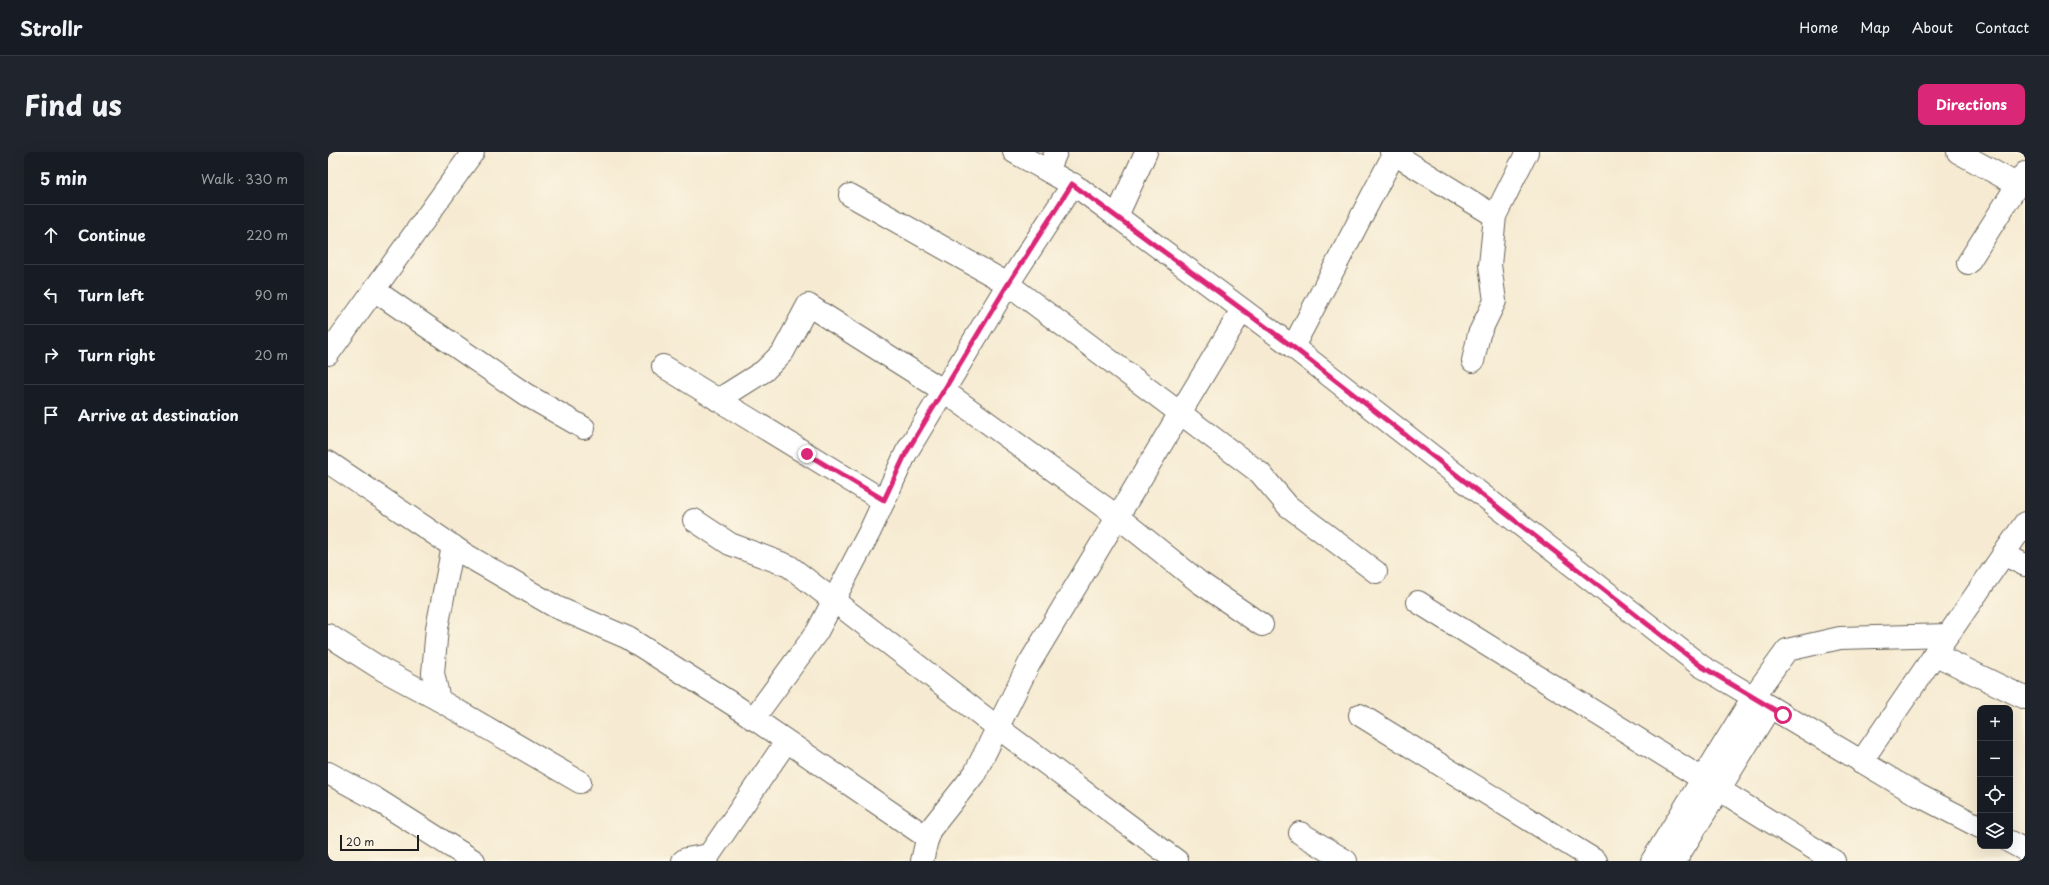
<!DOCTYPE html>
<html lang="en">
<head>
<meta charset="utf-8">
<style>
	:root { --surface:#171b24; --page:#20242c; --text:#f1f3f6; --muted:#9ea1a6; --line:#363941; --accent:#db2777 }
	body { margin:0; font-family:"Playpen Sans",sans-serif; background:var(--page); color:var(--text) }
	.controls { position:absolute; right:12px; bottom:12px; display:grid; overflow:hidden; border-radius:8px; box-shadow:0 4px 16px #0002 }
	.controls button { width:36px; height:36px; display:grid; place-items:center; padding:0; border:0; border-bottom:1px solid var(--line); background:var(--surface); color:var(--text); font:20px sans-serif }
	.scale { position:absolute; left:12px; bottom:10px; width:79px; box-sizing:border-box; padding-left:4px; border:2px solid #1c1c1c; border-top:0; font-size:11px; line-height:14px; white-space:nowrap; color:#1c1c1c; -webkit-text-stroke:3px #fcf5e5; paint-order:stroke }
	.stop { position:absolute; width:12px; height:12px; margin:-9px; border:3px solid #db2777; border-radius:50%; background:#fff }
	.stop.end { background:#db2777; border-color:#fff; box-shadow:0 1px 4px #0008 }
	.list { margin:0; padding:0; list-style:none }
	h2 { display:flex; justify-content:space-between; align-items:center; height:52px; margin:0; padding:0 16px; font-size:17px }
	h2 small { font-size:13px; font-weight:400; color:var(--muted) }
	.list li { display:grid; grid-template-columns:26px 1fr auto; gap:12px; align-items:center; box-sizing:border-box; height:60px; padding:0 16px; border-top:1px solid var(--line) }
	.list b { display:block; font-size:15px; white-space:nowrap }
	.list em { font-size:13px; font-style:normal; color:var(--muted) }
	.icon { flex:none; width:22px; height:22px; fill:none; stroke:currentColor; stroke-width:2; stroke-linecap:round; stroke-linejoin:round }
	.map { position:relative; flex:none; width:1697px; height:709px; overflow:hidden; border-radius:8px }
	header { display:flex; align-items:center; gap:24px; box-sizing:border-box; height:56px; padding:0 20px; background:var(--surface); border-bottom:1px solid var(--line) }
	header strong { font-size:19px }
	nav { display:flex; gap:22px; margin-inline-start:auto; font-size:14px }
	.intro { display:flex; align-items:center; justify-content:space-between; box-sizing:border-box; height:96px; padding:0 24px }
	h1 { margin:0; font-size:28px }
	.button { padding:10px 18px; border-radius:8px; background:var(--accent); color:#fff; font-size:14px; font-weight:700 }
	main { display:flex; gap:24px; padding:0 24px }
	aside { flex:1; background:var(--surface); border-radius:8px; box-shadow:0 4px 16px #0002 }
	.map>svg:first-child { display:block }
</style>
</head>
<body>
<header>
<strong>Strollr</strong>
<nav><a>Home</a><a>Map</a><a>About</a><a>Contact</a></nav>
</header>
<div class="intro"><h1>Find us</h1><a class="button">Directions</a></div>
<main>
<aside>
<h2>5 min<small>Walk · 330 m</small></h2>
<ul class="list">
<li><svg class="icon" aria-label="ahead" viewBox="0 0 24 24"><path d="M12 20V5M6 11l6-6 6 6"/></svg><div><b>Continue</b></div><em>220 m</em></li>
<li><svg class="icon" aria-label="left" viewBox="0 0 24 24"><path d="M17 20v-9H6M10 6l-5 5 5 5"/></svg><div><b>Turn left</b></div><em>90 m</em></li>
<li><svg class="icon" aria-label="right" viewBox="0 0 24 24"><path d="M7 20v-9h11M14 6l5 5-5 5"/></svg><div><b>Turn right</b></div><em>20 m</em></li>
<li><svg class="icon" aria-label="arrive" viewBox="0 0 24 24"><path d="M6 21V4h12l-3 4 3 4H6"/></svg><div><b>Arrive at destination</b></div></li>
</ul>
</aside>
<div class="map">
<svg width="1697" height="709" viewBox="0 0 1697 709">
	<rect width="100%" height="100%" fill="#fcf5e5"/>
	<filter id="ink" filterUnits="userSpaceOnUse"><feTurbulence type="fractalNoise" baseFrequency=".025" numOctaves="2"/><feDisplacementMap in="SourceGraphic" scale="8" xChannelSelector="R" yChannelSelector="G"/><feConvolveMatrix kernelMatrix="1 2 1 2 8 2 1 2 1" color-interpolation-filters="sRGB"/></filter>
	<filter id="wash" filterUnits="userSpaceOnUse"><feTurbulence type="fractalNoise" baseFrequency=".012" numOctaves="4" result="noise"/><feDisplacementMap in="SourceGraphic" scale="16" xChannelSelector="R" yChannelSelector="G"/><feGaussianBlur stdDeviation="0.9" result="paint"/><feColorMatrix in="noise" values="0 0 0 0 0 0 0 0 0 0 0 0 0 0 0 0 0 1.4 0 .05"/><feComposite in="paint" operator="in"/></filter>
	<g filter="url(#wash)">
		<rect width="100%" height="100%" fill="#f6ebd2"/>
	</g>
	<g filter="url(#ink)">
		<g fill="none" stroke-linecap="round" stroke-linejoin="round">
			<g stroke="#68645c" stroke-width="24">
				<g id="minor">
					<path d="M686,0L752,37L965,195L1373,514L1590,643L1652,675"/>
					<path d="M1063,0L1167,64"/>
					<path d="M1630,0L1690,33"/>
					<path d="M720,19L728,0"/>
					<path d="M522,43L680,132L932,321L960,354L1048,420"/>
					<path d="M789,64L818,0"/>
					<path d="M1640,111L1697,21"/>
					<path d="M46,138L197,242L256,276"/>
					<path d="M965,195L1067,0"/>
					<path d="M0,202L145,0"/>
					<path d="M1145,209L1151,182L1167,149L1162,113L1167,64L1199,0"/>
					<path d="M335,214L556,349"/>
					<path d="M390,248L436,219L455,200L480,153L616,239L790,365L871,430L934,473"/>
					<path d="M0,310L138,403L228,455L300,486L406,553L600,686"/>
					<path d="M366,368L402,392L461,414L669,575L849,709"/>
					<path d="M125,394L109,476L105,521L111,548L252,630"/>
					<path d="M1675,402L1697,413"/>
					<path d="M1090,450L1506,709"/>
					<path d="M0,483L55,518L111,548"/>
					<path d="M1606,502L1697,546"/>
					<path d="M1032,563L1268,709"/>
					<path d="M425,567L489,480L542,379L578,301L680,132L745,32"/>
					<path d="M1533,610L1697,371"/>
					<path d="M0,621L48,647L146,709"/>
					<path d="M972,681L1018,709"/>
					<path d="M1682,690L1697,698"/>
					<path d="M355,709L358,707L381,703L458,590"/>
					<path d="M594,709L601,679L647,621L701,512L914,158"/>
					<path d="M1324,709L1425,545L1459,498L1512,486L1620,483"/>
					<path d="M1347,709L1442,555"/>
				</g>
			</g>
			<use href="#minor" stroke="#fff" stroke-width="22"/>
		</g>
	</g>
	<g fill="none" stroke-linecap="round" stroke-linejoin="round" filter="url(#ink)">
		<path stroke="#db2777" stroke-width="5" d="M479,302L556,348L578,301L680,132L744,32L965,195L1373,514L1455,563"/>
	</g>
</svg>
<div class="controls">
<button>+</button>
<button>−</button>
<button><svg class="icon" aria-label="locate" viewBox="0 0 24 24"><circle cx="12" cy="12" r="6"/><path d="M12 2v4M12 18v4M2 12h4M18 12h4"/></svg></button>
<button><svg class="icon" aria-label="layers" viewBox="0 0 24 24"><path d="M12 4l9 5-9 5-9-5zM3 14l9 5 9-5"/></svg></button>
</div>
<div class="scale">20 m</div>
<div class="stop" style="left:1455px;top:563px"></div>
<div class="stop end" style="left:479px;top:302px"></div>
</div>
</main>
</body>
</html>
